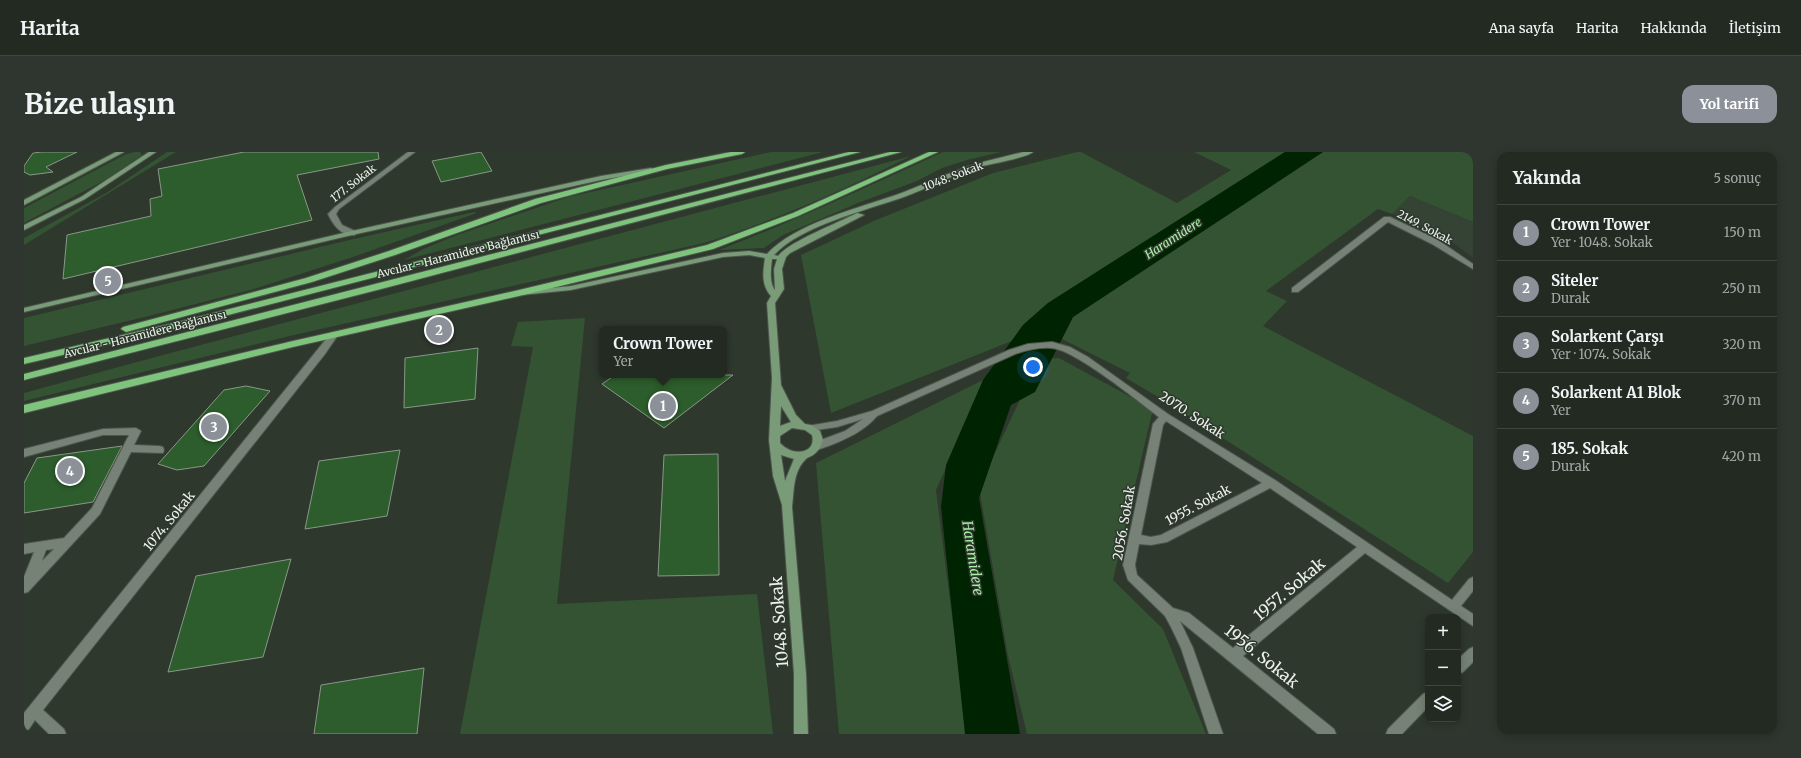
<!DOCTYPE html>
<html lang="tr">
<head>
<meta charset="utf-8">
<style>
	:root { --surface:#222a22; --page:#2e362f; --text:#f1f3f6; --muted:#a2a7a5; --line:#3f4640; --accent:#8c9099 }
	body { margin:0; font-family:Merriweather,serif; background:var(--page); color:var(--text) }
	.controls { position:absolute; right:12px; bottom:12px; display:grid; overflow:hidden; border-radius:8px; box-shadow:0 2px 10px #0003 }
	.controls button { width:36px; height:36px; display:grid; place-items:center; padding:0; border:0; border-bottom:1px solid var(--line); background:var(--surface); color:var(--text); font:20px sans-serif }
	.you { position:absolute; left:1009px; top:215px; width:14px; height:14px; margin:-10px; border:3px solid #fff; border-radius:50%; background:#1a73e8; box-shadow:0 0 0 6px #1a73e833 }
	.badge { display:grid; place-items:center; width:26px; height:26px; border-radius:50%; background:var(--accent); color:#fff; font-size:13px; font-weight:700 }
	.pin { position:absolute; translate:-50% -50%; border:2px solid #fff; box-shadow:0 1px 4px #0006 }
	.popup { position:absolute; left:575px; top:174px; width:128px; height:52px; box-sizing:border-box; display:grid; place-content:center; border-radius:8px; background:var(--surface); filter:drop-shadow(0 1px 3px #0005); font-size:13px; white-space:nowrap; color:var(--muted) }
	.popup b { font-size:15px; color:var(--text) }
	.popup::after { content:''; position:absolute; left:50%; top:100%; margin-left:-8px; border:8px solid transparent; border-top-color:var(--surface) }
	.list { margin:0; padding:0; list-style:none }
	h2 { display:flex; justify-content:space-between; align-items:center; height:52px; margin:0; padding:0 16px; font-size:17px }
	h2 small { font-size:13px; font-weight:400; color:var(--muted) }
	.list li { display:grid; grid-template-columns:26px 1fr auto; gap:12px; align-items:center; box-sizing:border-box; height:56px; padding:0 16px; border-top:1px solid var(--line) }
	.list b { display:block; font-size:15px; white-space:nowrap }
	.list p { margin:0; font-size:13px; white-space:nowrap; color:var(--muted) }
	.list em { font-size:13px; font-style:normal; color:var(--muted) }
	.icon { flex:none; width:22px; height:22px; fill:none; stroke:currentColor; stroke-width:2; stroke-linecap:round; stroke-linejoin:round }
	.map { position:relative; flex:none; width:1449px; height:582px; overflow:hidden; border-radius:12px }
	header { display:flex; align-items:center; gap:24px; box-sizing:border-box; height:56px; padding:0 20px; background:var(--surface); border-bottom:1px solid var(--line) }
	header strong { font-size:19px }
	nav { display:flex; gap:22px; margin-inline-start:auto; font-size:14px }
	.intro { display:flex; align-items:center; justify-content:space-between; box-sizing:border-box; height:96px; padding:0 24px }
	h1 { margin:0; font-size:28px }
	.button { padding:10px 18px; border-radius:12px; background:var(--accent); color:#fff; font-size:14px; font-weight:700 }
	main { display:flex; gap:24px; padding:0 24px }
	aside { flex:1; background:var(--surface); border-radius:12px; box-shadow:0 2px 10px #0003 }
	.map>svg:first-child { display:block }
</style>
</head>
<body>
<header>
<strong>Harita</strong>
<nav><a>Ana sayfa</a><a>Harita</a><a>Hakkında</a><a>İletişim</a></nav>
</header>
<div class="intro"><h1>Bize ulaşın</h1><a class="button">Yol tarifi</a></div>
<main>
<div class="map">
<svg width="1449" height="582" viewBox="0 0 1449 582">
	<rect width="100%" height="100%" fill="#2e382d"/>
	<path fill="#344333" d="M1386,44L1449,70V106L1416,81L1368,62Z"/>
	<g fill="#335332">
		<path d="M111,0H116L118,3L83,27L0,71V56L102,2Z"/>
		<path d="M143,0H152L0,93V86L82,41Z"/>
		<path d="M747,0H799L380,108L399,97L433,83L544,45Z"/>
		<path d="M919,0H977L943,8L918,16L893,29L834,51L759,83L740,96L695,98C771,69 845,34 919,0Z"/>
		<path d="M1053,0H1057L1153,51L1207,18L1170,0H1261L1024,151L999,173L988,189L807,261L777,103L852,68L969,21Z"/>
		<path d="M1299,0H1449V70L1386,44L1368,62L1354,57L1242,139L1263,149L1239,174L1449,284V400L1424,431L1149,254L1102,226L1106,221L1038,187L1049,165Z"/>
		<path d="M887,4C822,37 750,69 680,91L270,183L0,249V241L109,211Z"/>
		<path d="M450,60L453,61L329,105L230,137L133,162L0,194V166L325,88Z"/>
		<path d="M561,166L533,452L733,442L749,582H436L509,195L487,194L494,170Z"/>
		<path d="M1035,206L1129,257L1089,428L1139,477L1182,582H1003L984,504L955,335L1015,207Z"/>
		<path d="M963,226L912,338L943,582H815L792,311Z"/>
	</g>
	<path fill="#002301" d="M1261,0H1299L1049,165L1011,240L987,253L955,346L996,582H941L917,355L922,313L959,228L999,173L1024,151Z"/>
	<g fill="#2d5d2c" stroke="#8a978a">
		<path d="M18,0H53L22,15L29,20L6,23L0,20V14L9,1Z"/>
		<path d="M220,0H354L355,7L273,23L288,68L39,127L43,83L127,64L126,47L138,44L134,17Z"/>
		<path d="M457,0L468,19L417,30L408,9Z"/>
		<path d="M454,196L451,247L380,256L381,206Z"/>
		<path d="M591,223H709L640,276L578,232Z"/>
		<path d="M222,234L246,239L180,314L153,318L134,312L200,238Z"/>
		<path d="M98,294L69,350L0,361V331L13,306Z"/>
		<path d="M376,298L363,364L281,377L295,309Z"/>
		<path d="M694,302L695,423L634,424L640,303Z"/>
		<path d="M267,407L239,505L144,520L172,424Z"/>
		<path d="M400,516L393,582H290L297,533Z"/>
	</g>
	<g fill="none" stroke-linecap="round" stroke-linejoin="round">
		<g stroke="#4d564d" stroke-width="2">
			<path id="pedestrian" d="M112,276L117,279L110,293L135,294L139,295L140,298L139,301L107,300L76,362L4,440L0,441V425L10,400L0,402V392L40,386L68,356L105,283H79L0,305V297L79,277ZM30,397L18,409L22,398Z"/>
		</g>
		<g stroke="#4d564d" stroke-width="2">
			<g id="minor">
				<path d="M384,0H391L315,57L312,62L318,73L331,79V83C318,85 309,73 304,62L311,55Z"/>
				<path d="M1360,65H1366L1414,88L1449,112V117L1408,92L1364,70L1274,140H1268V136Z"/>
				<path d="M310,180L314,183L301,202L19,558L40,577L42,582H25L11,568L5,577L0,579V561L307,181Z"/>
				<path d="M1028,190L1046,195L1064,205L1144,262L1251,328L1428,448L1445,427L1449,425V439L1437,454L1449,462V474L1341,401L1219,504L1310,577L1312,582H1294L1156,469L1169,496L1199,582H1185L1157,496L1147,475L1141,464L1104,428L1099,413L1129,272L1135,265C1114,249 1050,197 1027,196C1015,195 1003,198 991,202L853,264C839,281 814,291 793,298L788,294L789,291L821,279L839,267L813,275L786,279L783,278L781,276L783,274L813,269L848,259L985,198L1004,192ZM1142,269L1238,331L1137,383L1127,385L1117,383L1139,273ZM1246,336L1333,395L1209,496L1165,461L1149,456L1113,423L1111,413L1115,392L1127,393L1143,390Z"/>
				<path d="M1449,495V510L1439,520L1434,522V507L1445,497Z"/>
				<path d="M1404,540V555L1378,582H1362L1364,577L1399,542Z"/>
			</g>
		</g>
		<g stroke="#4d564d" stroke-width="2">
			<g id="secondary">
				<path d="M92,0H100L0,53V48Z"/>
				<path d="M125,0H132L61,47L0,78V73L57,45Z"/>
				<path d="M999,0H1009C1000,7 964,12 951,16C926,24 902,37 877,46C842,58 775,75 750,103L754,104C766,89 814,71 833,61L840,63L766,101L762,105L758,117L760,137L751,151L757,233L772,263L781,272L787,273L796,279L799,288C797,294 795,299 789,303C786,305 783,305 781,308C769,320 770,339 768,355L782,522L784,582H770V522L758,353L749,324L745,288L748,226L743,151L747,144C737,133 739,120 741,106L725,103L699,105L547,138L497,143L493,141L497,139L547,134L699,101L725,99L743,102C770,72 834,56 872,43C897,34 921,22 946,14C963,8 981,5 999,0ZM748,107H753L750,117L751,138C745,131 747,116 748,107ZM757,254L767,270L756,274ZM768,276L781,278L788,283C793,302 768,305 756,291V284ZM757,303L770,307L761,329Z"/>
				<path d="M627,16L630,18L629,19L577,28L328,83L0,160V156L328,79L577,24Z"/>
			</g>
		</g>
		<g stroke="#4d564d" stroke-width="2">
			<g id="trunk">
				<path d="M707,0H721L718,2L643,17L517,51L371,103L288,130L102,180L97,177L99,175L282,126L365,99L511,47L642,13Z"/>
				<path d="M825,0H836L154,176L0,212V206L150,171Z"/>
				<path d="M866,0H877L361,136L0,228V222Z"/>
				<path d="M905,0H914L774,64L689,97L495,144L269,195L0,261V253L269,189L495,138L683,93L769,61Z"/>
			</g>
		</g>
		<use href="#pedestrian" fill="#768275" fill-rule="evenodd"/>
		<use href="#minor" fill="#768275" fill-rule="evenodd"/>
		<use href="#secondary" fill="#799b78" fill-rule="evenodd"/>
		<use href="#trunk" fill="#7ec47c" fill-rule="evenodd"/>
	</g>
	<g text-anchor="middle" dominant-baseline="central" stroke-width="3" stroke-linejoin="round" paint-order="stroke">
		<g font-size="11" fill="#ebf2eb" stroke="#2e382d">
			<text transform="translate(929 24) rotate(-21)">1048. Sokak</text>
			<text transform="translate(329 31) rotate(-38)">177. Sokak</text>
			<text transform="translate(1401 75) rotate(28)">2149. Sokak</text>
			<text transform="translate(434 102) rotate(-14)">Avcılar - Haramidere Bağlantısı</text>
			<text transform="translate(121 182) rotate(-14)">Avcılar - Haramidere Bağlantısı</text>
		</g>
		<g font-size="12" font-style="italic" fill="#a9f0a6" stroke="#2e382d">
			<text transform="translate(1149 86) rotate(-33)">Haramidere</text>
		</g>
		<g font-size="13" fill="#ebf2eb" stroke="#2e382d">
			<text transform="translate(1168 263) rotate(33)">2070. Sokak</text>
			<text transform="translate(1174 353) rotate(-28)">1955. Sokak</text>
			<text transform="translate(145 369) rotate(-51)">1074. Sokak</text>
			<text transform="translate(1100 371) rotate(-80)">2056. Sokak</text>
		</g>
		<g font-size="14" font-style="italic" fill="#a9f0a6" stroke="#2e382d">
			<text transform="translate(949 406) rotate(81)">Haramidere</text>
		</g>
		<g font-size="16" fill="#ebf2eb" stroke="#2e382d">
			<text transform="translate(1265 437) rotate(-40)">1957. Sokak</text>
			<text transform="translate(755 470) rotate(-94)">1048. Sokak</text>
			<text transform="translate(1238 504) rotate(39)">1956. Sokak</text>
		</g>
	</g>
</svg>
<div class="controls">
<button>+</button>
<button>−</button>
<button><svg class="icon" aria-label="layers" viewBox="0 0 24 24"><path d="M12 4l9 5-9 5-9-5zM3 14l9 5 9-5"/></svg></button>
</div>
<div class="you"></div>
<div class="pin badge" style="left:639px;top:254px">1</div>
<div class="popup"><b>Crown Tower</b>Yer</div>
<div class="pin badge" style="left:415px;top:178px">2</div>
<div class="pin badge" style="left:190px;top:275px">3</div>
<div class="pin badge" style="left:46px;top:319px">4</div>
<div class="pin badge" style="left:84px;top:129px">5</div>
</div>
<aside>
<h2>Yakında<small>5 sonuç</small></h2>
<ul class="list">
<li><span class="badge">1</span><div><b>Crown Tower</b><p>Yer · 1048. Sokak</p></div><em>150 m</em></li>
<li><span class="badge">2</span><div><b>Siteler</b><p>Durak</p></div><em>250 m</em></li>
<li><span class="badge">3</span><div><b>Solarkent Çarşı</b><p>Yer · 1074. Sokak</p></div><em>320 m</em></li>
<li><span class="badge">4</span><div><b>Solarkent A1 Blok</b><p>Yer</p></div><em>370 m</em></li>
<li><span class="badge">5</span><div><b>185. Sokak</b><p>Durak</p></div><em>420 m</em></li>
</ul>
</aside>
</main>
</body>
</html>
